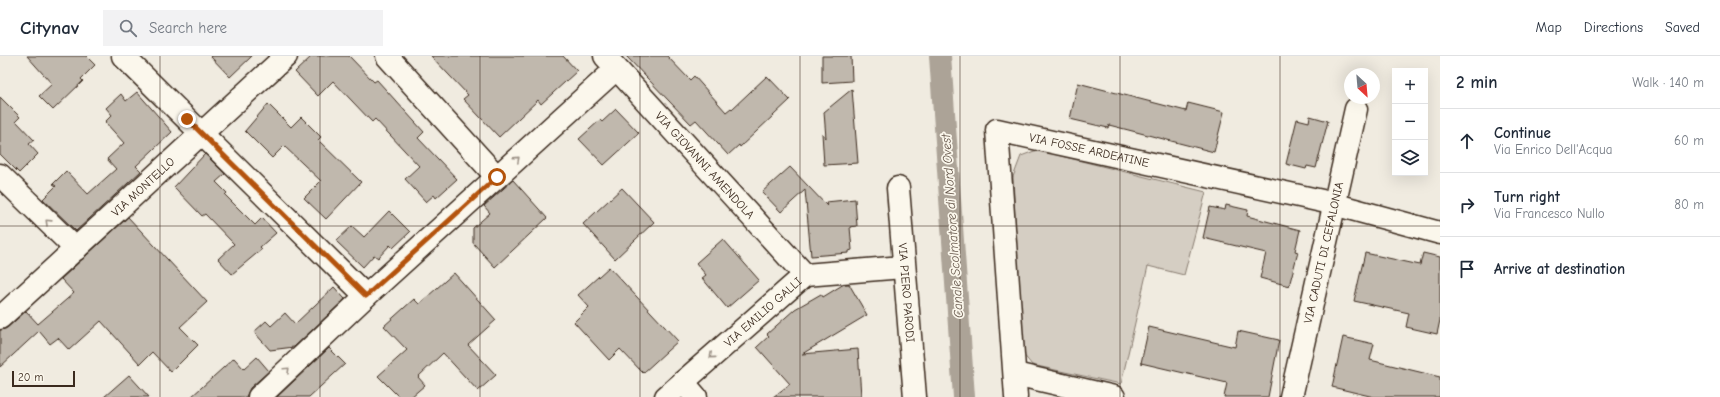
<!DOCTYPE html>
<html lang="en">
<head>
<meta charset="utf-8">
<style>
	:root { --surface:#fff; --page:#f2f2f3; --text:#1f2937; --muted:#747a83; --line:#e0e1e3 }
	body { margin:0; font-family:"Comic Neue",sans-serif; background:var(--page); color:var(--text) }
	.controls { position:absolute; right:12px; top:12px; display:grid; overflow:hidden; border-radius:0px; box-shadow:0 4px 16px #0002 }
	.controls button { width:36px; height:36px; display:grid; place-items:center; padding:0; border:0; border-bottom:1px solid var(--line); background:var(--surface); color:var(--text); font:20px sans-serif }
	.compass { position:absolute; left:1344px; top:12px; width:36px; height:36px; border-radius:50%; background:var(--surface); box-shadow:0 4px 16px #0002; rotate:154deg }
	.scale { position:absolute; left:12px; bottom:10px; width:63px; box-sizing:border-box; padding-left:4px; border:2px solid #3b2a1e; border-top:0; font-size:11px; line-height:14px; white-space:nowrap; color:#3b2a1e; -webkit-text-stroke:3px #fbf7ec; paint-order:stroke }
	.stop { position:absolute; width:12px; height:12px; margin:-9px; border:3px solid #b45309; border-radius:50%; background:#fff }
	.stop.end { background:#b45309; border-color:#fff; box-shadow:0 1px 4px #0008 }
	.list { margin:0; padding:0; list-style:none }
	h2 { display:flex; justify-content:space-between; align-items:center; height:52px; margin:0; padding:0 16px; font-size:17px }
	h2 small { font-size:13px; font-weight:400; color:var(--muted) }
	.list li { display:grid; grid-template-columns:26px 1fr auto; gap:12px; align-items:center; box-sizing:border-box; height:64px; padding:0 16px; border-top:1px solid var(--line) }
	.list b { display:block; font-size:15px; white-space:nowrap }
	.list p { margin:0; font-size:13px; white-space:nowrap; color:var(--muted) }
	.list em { font-size:13px; font-style:normal; color:var(--muted) }
	.icon { flex:none; width:22px; height:22px; fill:none; stroke:currentColor; stroke-width:2; stroke-linecap:round; stroke-linejoin:round }
	.map { position:relative; flex:none; width:1440px; height:341px; overflow:hidden }
	header { display:flex; align-items:center; gap:24px; box-sizing:border-box; height:56px; padding:0 20px; background:var(--surface); border-bottom:1px solid var(--line) }
	header strong { font-size:19px }
	nav { display:flex; gap:22px; margin-inline-start:auto; font-size:14px }
	.search { width:280px; height:36px; background:var(--page); display:flex; align-items:center; gap:10px; box-sizing:border-box; padding:0 14px; border-radius:0px; color:var(--muted); font-size:15px }
	main { display:flex }
	aside { flex:1; background:var(--surface) }
	.map>svg:first-child { display:block }
</style>
</head>
<body>
<header>
<strong>Citynav</strong>
<div class="search"><svg class="icon" aria-label="search" viewBox="0 0 24 24"><circle cx="10" cy="10" r="6"/><path d="M15 15l6 6"/></svg>Search here</div>
<nav><a>Map</a><a>Directions</a><a>Saved</a></nav>
</header>
<main>
<div class="map">
<svg width="1440" height="341" viewBox="0 0 1440 341">
	<rect width="100%" height="100%" fill="#f0ebe0"/>
	<filter id="ink" filterUnits="userSpaceOnUse"><feTurbulence type="fractalNoise" baseFrequency=".025" numOctaves="2"/><feDisplacementMap in="SourceGraphic" scale="8" xChannelSelector="R" yChannelSelector="G"/><feConvolveMatrix kernelMatrix="1 2 1 2 8 2 1 2 1" color-interpolation-filters="sRGB"/></filter>
	<g filter="url(#ink)">
		<path fill="#d5cec3" stroke="#887c70" d="M1037,94L1206,136L1184,219L1148,210L1121,328L1032,309L1023,298L1021,287L1013,121L1021,100Z"/>
		<g fill="none" stroke-linecap="round" stroke-linejoin="round">
			<path stroke="#aca397" stroke-width="22" d="M940,0L964,341"/>
		</g>
		<g fill="#c0b8ad" stroke="#3b2a1e">
			<path d="M27,0H86L95,9L81,23L83,25L53,54L39,40L52,28Z"/>
			<path d="M210,0H252L230,21Z"/>
			<path d="M312,0H349L374,26L377,24L424,76L418,82L457,123L436,142L434,139L426,146L405,123L419,110L375,63L372,66L333,25L318,40L295,16Z"/>
			<path d="M431,0H563L577,15L541,48L538,44L499,81L463,43L468,39Z"/>
			<path d="M626,0H667L690,24L694,20L726,56L731,52L732,53L767,20L790,44L740,91L739,89L728,99L696,64L691,68Z"/>
			<path d="M822,0H851L852,25L822,27Z"/>
			<path d="M1078,27L1186,55L1188,47L1224,56L1214,96L1109,69L1108,72L1070,63Z"/>
			<path d="M852,33L858,107L824,109L822,77L826,82L824,56Z"/>
			<path d="M137,36L172,76L136,110L141,115L76,175L43,143L56,130L53,128L66,115L88,138L116,113L107,103L124,87L105,66L112,59L106,52L121,38L126,45Z"/>
			<path d="M0,41L20,61L16,65L34,84L29,88L38,98L19,117L0,98Z"/>
			<path d="M268,48L291,71L301,61L321,81L318,84L361,126L326,163L304,142L321,125L284,90L272,102L245,75Z"/>
			<path d="M616,53L639,77L604,109L579,83L600,64L602,66Z"/>
			<path d="M1310,60L1328,65L1316,112L1307,110L1306,113L1286,108L1297,63L1309,66Z"/>
			<path d="M205,98L225,118L216,126L227,137L225,139L255,169L262,162L276,177L260,191L262,193L232,218L218,203L234,188L205,158L202,160L174,131Z"/>
			<path d="M790,111L827,150L826,146L855,143L857,170L850,171L852,194L849,195V197L811,200L805,134L781,156L762,136Z"/>
			<path d="M513,124L547,162L495,211L473,187V172L490,157L484,150Z"/>
			<path d="M622,132L654,166L615,203L583,168Z"/>
			<path d="M1226,149L1248,154L1247,160L1300,174L1295,195L1298,196L1289,230L1260,222L1266,197L1203,182L1210,151L1225,154Z"/>
			<path d="M389,155L410,176L393,192L390,189L378,202L374,199L363,211L336,185L352,170L364,181Z"/>
			<path d="M128,161L207,246L180,271L198,289L171,316L152,296L140,308L101,265L69,294L58,282L50,288L39,275L0,311V274L8,271L26,255L38,268L74,237L61,223Z"/>
			<path d="M723,183L759,224L727,252L702,222L706,219L696,207Z"/>
			<path d="M1365,197L1420,209L1423,197L1440,201V264L1437,278L1406,271L1409,257L1354,245Z"/>
			<path d="M609,211L678,285L643,317L620,293L609,304L574,266L589,251L578,239Z"/>
			<path d="M454,217L496,264L468,289L496,319L478,335L443,297L418,321L425,329L411,341H399L378,320L407,294L384,270L414,243L419,248Z"/>
			<path d="M844,228H849L867,259L802,298L858,293L861,341H773L790,328L757,291L769,280L767,278L795,253L821,238L823,241Z"/>
			<path d="M334,231L345,243L294,291L270,294L254,276L266,265L271,270L285,257L295,268Z"/>
			<path d="M1149,271L1235,291L1238,275L1279,284L1268,341H1224L1227,327L1141,307Z"/>
			<path d="M1343,281L1374,288L1370,304L1440,321V341H1374L1332,331Z"/>
			<path d="M329,292L345,308L309,341H277Z"/>
			<path d="M257,301L269,315L250,332L246,341H191L234,302L244,313Z"/>
			<path d="M129,319L149,341H104Z"/>
		</g>
		<g fill="none" stroke-linecap="round" stroke-linejoin="round">
			<g stroke="#3b2a1e" stroke-width="25">
				<g id="minor">
					<path d="M123,0L366,240"/>
					<path d="M387,0L497,121"/>
					<path id="s1" d="M605,0L805,219"/>
					<path d="M0,119L76,193"/>
					<path id="s2" d="M898,132L915,341"/>
					<path id="s3" d="M0,262L286,0"/>
					<path d="M1015,318L1114,341"/>
					<path d="M683,326L696,341"/>
					<path d="M259,341L366,240L616,13"/>
					<path id="s4" d="M666,341L805,219L903,211"/>
					<path id="s5" d="M1016,341L997,74L1322,145L1440,177"/>
					<path id="s6" d="M1291,341L1356,53"/>
				</g>
			</g>
			<use href="#minor" stroke="#fbf7ec" stroke-width="22"/>
		</g>
		<defs><path id="oneway-chevron" d="M-2-3.5L2.5 0L-2 3.5" fill="none" stroke-width="1.6" stroke-linecap="round" stroke-linejoin="round"/></defs>
		<g stroke="#9b9085">
			<use href="#oneway-chevron" transform="translate(517 103) rotate(-42)"/>
			<use href="#oneway-chevron" transform="translate(48 166) rotate(-136)"/>
			<use href="#oneway-chevron" transform="translate(712 300) rotate(139)"/>
			<use href="#oneway-chevron" transform="translate(287 314) rotate(-43)"/>
		</g>
	</g>
	<g fill="none" stroke-linecap="round" stroke-linejoin="round" filter="url(#ink)">
		<path stroke="#b45309" stroke-width="5" d="M187,63L366,240L497,121"/>
	</g>
	<path fill="none" stroke="#3b2a1e" stroke-width="1" stroke-opacity="0.55" d="M160,0V341M320,0V341M480,0V341M640,0V341M800,0V341M960,0V341M1120,0V341M1280,0V341M0,170H1440"/>
	<g text-anchor="middle" dominant-baseline="central" stroke-width="3.5" stroke-linejoin="round" paint-order="stroke">
		<g font-size="12" fill="#3b2a1e" stroke="#fbf7ec">
			<text stroke="none"><textPath href="#s5" startOffset="362">VIA FOSSE ARDEATINE</textPath></text>
			<text stroke="none"><textPath href="#s1" startOffset="148">VIA GIOVANNI AMENDOLA</textPath></text>
			<text stroke="none"><textPath href="#s3" startOffset="194">VIA MONTELLO</textPath></text>
			<text stroke="none"><textPath href="#s6" startOffset="148">VIA CADUTI DI CEFALONIA</textPath></text>
			<text stroke="none"><textPath href="#s2" startOffset="105">VIA PIERO PARODI</textPath></text>
			<text stroke="none"><textPath href="#s4" startOffset="129">VIA EMILIO GALLI</textPath></text>
		</g>
		<g font-size="13" font-style="italic" fill="#635448" stroke="#fbf7ec">
			<text transform="translate(952 170) rotate(-94)">Canale Scolmatore di Nord Ovest</text>
		</g>
	</g>
</svg>
<div class="controls">
<button>+</button>
<button>−</button>
<button><svg class="icon" aria-label="layers" viewBox="0 0 24 24"><path d="M12 4l9 5-9 5-9-5zM3 14l9 5 9-5"/></svg></button>
</div>
<svg class="compass" viewBox="-18 -18 36 36"><path d="M0-13l5 13h-10z" fill="#e53935"/><path d="M0 13l5-13h-10z" fill="#747a83"/></svg>
<div class="scale">20 m</div>
<div class="stop" style="left:497px;top:121px"></div>
<div class="stop end" style="left:187px;top:63px"></div>
</div>
<aside>
<h2>2 min<small>Walk · 140 m</small></h2>
<ul class="list">
<li><svg class="icon" aria-label="ahead" viewBox="0 0 24 24"><path d="M12 20V5M6 11l6-6 6 6"/></svg><div><b>Continue</b><p>Via Enrico Dell'Acqua</p></div><em>60 m</em></li>
<li><svg class="icon" aria-label="right" viewBox="0 0 24 24"><path d="M7 20v-9h11M14 6l5 5-5 5"/></svg><div><b>Turn right</b><p>Via Francesco Nullo</p></div><em>80 m</em></li>
<li><svg class="icon" aria-label="arrive" viewBox="0 0 24 24"><path d="M6 21V4h12l-3 4 3 4H6"/></svg><div><b>Arrive at destination</b></div></li>
</ul>
</aside>
</main>
</body>
</html>
